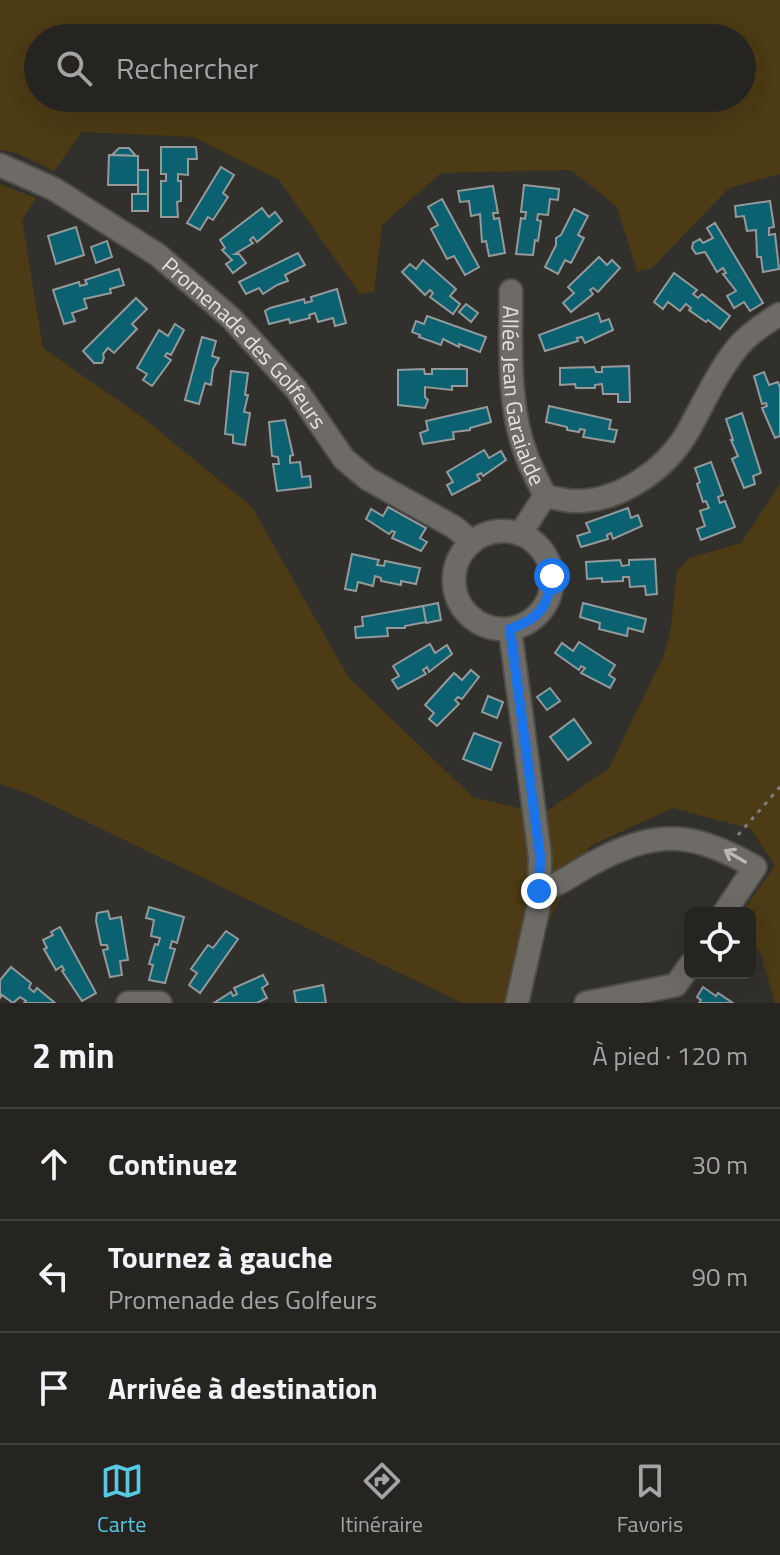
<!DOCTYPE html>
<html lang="fr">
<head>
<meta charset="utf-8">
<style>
	:root { --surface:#252421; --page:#2d2c2a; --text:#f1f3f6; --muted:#a3a4a5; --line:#42413f; --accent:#57c9e2 }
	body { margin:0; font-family:"Titillium Web",sans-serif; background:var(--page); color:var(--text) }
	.controls { position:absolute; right:24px; bottom:24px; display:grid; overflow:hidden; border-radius:12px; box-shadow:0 8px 32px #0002 }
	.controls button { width:72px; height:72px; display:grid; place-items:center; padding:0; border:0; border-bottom:2px solid var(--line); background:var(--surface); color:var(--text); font:40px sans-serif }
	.stop { position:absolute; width:24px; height:24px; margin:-18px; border:6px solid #1a73e8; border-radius:50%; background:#fff }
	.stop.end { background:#1a73e8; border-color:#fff; box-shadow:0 2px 8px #0008 }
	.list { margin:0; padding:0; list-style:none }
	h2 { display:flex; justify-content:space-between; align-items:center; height:104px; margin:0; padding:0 32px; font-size:34px }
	h2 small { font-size:26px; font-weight:400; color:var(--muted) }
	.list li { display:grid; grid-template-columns:52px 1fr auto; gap:24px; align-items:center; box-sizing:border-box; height:112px; padding:0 32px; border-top:2px solid var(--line) }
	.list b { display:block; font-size:30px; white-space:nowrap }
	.list p { margin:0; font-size:26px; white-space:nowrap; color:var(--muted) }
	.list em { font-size:26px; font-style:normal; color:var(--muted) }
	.icon { flex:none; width:44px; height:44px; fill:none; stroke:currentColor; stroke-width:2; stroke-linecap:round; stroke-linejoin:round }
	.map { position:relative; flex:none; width:780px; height:1003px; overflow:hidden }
	.search { position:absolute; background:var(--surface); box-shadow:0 8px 32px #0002; left:24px; right:24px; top:24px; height:88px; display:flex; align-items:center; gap:20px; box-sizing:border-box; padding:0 28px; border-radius:44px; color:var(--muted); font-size:30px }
	.sheet { height:440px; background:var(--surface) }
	nav { display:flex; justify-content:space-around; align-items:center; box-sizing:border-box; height:112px; border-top:2px solid var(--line); background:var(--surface); font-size:22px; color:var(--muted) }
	nav a { display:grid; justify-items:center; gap:4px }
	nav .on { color:var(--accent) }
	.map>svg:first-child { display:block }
</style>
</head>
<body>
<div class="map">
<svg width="780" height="1003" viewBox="0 0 780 1003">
	<rect width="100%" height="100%" fill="#31302c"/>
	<g fill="#4c3b14" fill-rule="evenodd">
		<path d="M0,0H780V174L729,188L652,268L637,272L617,207L571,170L441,173L382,225L374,292L360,294L279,180L193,137L82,132L54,171L16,153L0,150ZM38,38H742V98H38Z"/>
		<path d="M0,184L36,198L22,220L43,348L142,417L252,507L349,678L473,797L543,814L609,768L664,655L670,634L677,571L689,558L741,543L780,484V1003H775L760,952L750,942V913H741L775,866L751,829L673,808L590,846L527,959L513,1003H462L29,794L0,784Z"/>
	</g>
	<g fill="#0b6170" stroke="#949a9b" stroke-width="2">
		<path d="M161,147H196L197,159H188V175L178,174V181H181V201L177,202L178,217H161V181H166V174H161Z"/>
		<path d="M119,148H129L136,156L112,155Z"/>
		<path d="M109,155L138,156V185H108Z"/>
		<path d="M221,167L234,175L223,193L228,197L213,220L208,217L200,230L187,223Z"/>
		<rect x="138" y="170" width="10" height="24"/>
		<path d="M524,185L559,189L558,200L550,199L548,215L538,214L537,220L541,221L538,241L535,240L533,255L516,254L521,218L525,219L526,212H521Z"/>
		<path d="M493,186L498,213H493L494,219L499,218L505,253L489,256L486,241L482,242L480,214L471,216L469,201L460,202L458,191Z"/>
		<rect x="132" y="194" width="16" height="17"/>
		<path d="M442,199L479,267L465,275L454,256L447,259L431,229L438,225L428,207Z"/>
		<path d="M770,201L774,227L769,228V235L775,234L779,269L763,272L761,257H757L756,230L747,231L744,216L736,217L735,206Z"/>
		<path d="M262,208L269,217L275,212L282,221L257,242L253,237L250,240L253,243L235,254H239L246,263L233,273L226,264L232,260L222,250L225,248L220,240Z"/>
		<path d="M574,209L588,216L578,235L584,238L571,263L565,260L558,274L545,267L556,245V238L561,235Z"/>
		<path d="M715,223L763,303L750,311L744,302L734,308L727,296L736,291L723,274L726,273L723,268L717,272L705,252L696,254L692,248L693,243L700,239L703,243L713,238L707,228Z"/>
		<path d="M76,227L84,255L56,264L48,236Z"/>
		<path d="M107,241L112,257L96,263L91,247Z"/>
		<path d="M298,253L305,265L285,275L288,281L277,285L263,294L259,288L246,294L239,282Z"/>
		<path d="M599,257L607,265L612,260L620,268L598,292L593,288L590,290L593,294L571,312L563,303L574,293L568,287Z"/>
		<path d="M423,260L456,289L450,296L460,304L453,314L430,297L433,293L430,290L425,295L402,272L410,264L416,269Z"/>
		<path d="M119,269L124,285L110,289L111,293L84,299L87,308L72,313L75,321L64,324L53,290L79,282L80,286L87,284L85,280Z"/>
		<path d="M674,273L697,290L693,294L698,298L702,294L730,316L720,329L708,320L706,322L689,310L691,308L686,304L680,311L668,302L663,309L654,302Z"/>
		<path d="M337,289L346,323L335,326L333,318L318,322L315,313L309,315L310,318L290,323L289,319L269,324L265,311L270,308L304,299L305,303L312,301L311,297Z"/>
		<path d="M136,298L147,309L132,324L137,329L114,353L108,348L103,354L104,358L102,363H94L83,351Z"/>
		<path d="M466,304L478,313L471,322L459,312Z"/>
		<path d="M598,313L601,322L609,319L613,330L585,343L582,337L577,338L578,341L545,351L539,335Z"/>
		<path d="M427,316L486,337L480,352L459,344V347L443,339L441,345L419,337L420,335L412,332L416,321L424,324Z"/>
		<path d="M175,324L184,330L171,355L167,353L165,356L171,360L152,386L143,380L147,374L137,368L159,330L168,336Z"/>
		<path d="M202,337L216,341L212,356L219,358L213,369L211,385L205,383L199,404L185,400Z"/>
		<path d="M629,366L630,402H618V394H603L602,384L595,385V388H576L575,384L560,385V368L594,367L596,372H602V367Z"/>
		<path d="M424,369L425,374H432V369H467V386H452V390L425,387V397L428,400L425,408L398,405V370Z"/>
		<path d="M231,371L248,373L245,395H248L244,412L250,413L245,445L233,443V435L225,434Z"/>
		<path d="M764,372L769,385L778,382L780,388V436L775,438L762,408L767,406L766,403L762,404L754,376Z"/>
		<path d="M549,406L611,420L609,429L617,430L614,442L583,437L585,430L580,429L579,432L567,430V427L546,422Z"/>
		<path d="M487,407L491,422L470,428V430L453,432L454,439L423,444L420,433L428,430L426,421Z"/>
		<path d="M742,413L761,473L753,476L755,484L744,488L732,459L738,456L731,440H733L726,419Z"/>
		<path d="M285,420L293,455L290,456V463L300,462L302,477L310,476L311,487L277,491L273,464H279L278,457L272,456L269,422Z"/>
		<path d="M484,450L489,458L501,451L506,460L483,476L481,473L477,475L480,480L452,495L447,485L453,482L447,472Z"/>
		<path d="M711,462L723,495L718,497L720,503L725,501L735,527L701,540L697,529L705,526L700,511L709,508L706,501L703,502L697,484L700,482L695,468Z"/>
		<path d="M388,507L426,528L420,538L427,542L421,551L392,538L395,532L392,531L389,534L366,519L371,509L383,516Z"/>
		<path d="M628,508L631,518L638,515L642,526L613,539L611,533L607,535L608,539L581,547L577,536L590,532L586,523Z"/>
		<path d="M352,554L379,560L377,565L384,566L385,561L420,568L416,584L401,581V585L381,581V578L375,576L373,586L358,582L356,591L345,589Z"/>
		<path d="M655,559L657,594L646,595L645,586L630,587L629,577H623V581L602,582V578L587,579L586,562L620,560L622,566L629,565V560Z"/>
		<path d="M438,603L441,620L426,623L423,606Z"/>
		<path d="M583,603L646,619L643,632L628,628L627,636L599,629L600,623L580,617Z"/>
		<path d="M423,606L426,622L405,626V628H387L388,636L356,638L355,627L363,626L362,617Z"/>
		<path d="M579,642L615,665L609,675L615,679L610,688L581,673L585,668L581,666L579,670L555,653L562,643L573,651Z"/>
		<path d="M430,644L435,653L447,645L452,654L429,672L427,667L423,670L426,674L398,689L392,680L399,676L393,666Z"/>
		<path d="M471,670L479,677L462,699L458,697L455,700L459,704L437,726L429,719L434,713L425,705L454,673L462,680Z"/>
		<path d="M550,688L560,701L547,710L537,697Z"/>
		<path d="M488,696L503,702L497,718L482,712Z"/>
		<path d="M574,719L591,743L568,760L550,737Z"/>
		<path d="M474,733L501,743L491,770L463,759Z"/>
		<path d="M149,907L184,917L177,943L172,941L170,948L175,949L165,983L149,980L153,965L149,964L155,944L158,945L160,938L151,936L154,920L146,918Z"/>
		<path d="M108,911L110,919L121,917L128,960L120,961L122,975L110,977L103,950L108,949L107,945H101L96,921L97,913Z"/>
		<path d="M60,927L96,993L82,1001L62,971L64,970L62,966L56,970L44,949L47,948L43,940L53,935L51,932Z"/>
		<path d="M226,931L238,939L200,993L189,985L197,973L191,969L208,945L213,948Z"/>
		<path d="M11,967L31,983L29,988L34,992L37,988L55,1003H24L26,1001L20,997L13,1003L2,995L0,998V980Z"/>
		<path d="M263,975L268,984L262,988L267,998L257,1003H214L231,992L233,996L237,994L234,988Z"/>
		<path d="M323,985L326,1003H296L294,991Z"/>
		<path d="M703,987L716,996L718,993L733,1003H699L701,1000L697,997Z"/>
	</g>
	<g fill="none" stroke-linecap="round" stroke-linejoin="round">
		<g stroke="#4e4d49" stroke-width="26">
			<g id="minor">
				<path id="s1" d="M0,165L54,189L158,255L231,318L296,389L344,459L368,479L454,527L471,541"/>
				<path id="s2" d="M511,291C511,345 507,406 527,457C532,470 539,483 545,496"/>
				<circle cx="503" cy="580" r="49"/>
				<path d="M520,534L545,496C555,498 565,501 575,501C619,502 665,470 687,433C703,405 716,374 737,348C748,334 765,323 780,314"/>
				<path d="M510,629L540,856L539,905L517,1003"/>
				<path d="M539,891C560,885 574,873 593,863C657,828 693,832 755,867L724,913"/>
				<path d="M128,1003H160"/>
				<path d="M586,1003L676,985L690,965"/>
			</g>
		</g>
		<path stroke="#7f7d7a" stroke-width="3" stroke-dasharray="4 6" stroke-linecap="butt" d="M738,835L780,787"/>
		<use href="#minor" stroke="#6e6b67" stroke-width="22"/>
	</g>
	<defs><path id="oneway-shaft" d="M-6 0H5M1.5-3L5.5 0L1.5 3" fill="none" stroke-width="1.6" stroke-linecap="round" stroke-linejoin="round" transform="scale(2)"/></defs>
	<use stroke="#bbb8b6" href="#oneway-shaft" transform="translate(735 856) rotate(-150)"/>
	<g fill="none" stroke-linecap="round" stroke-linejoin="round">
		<path stroke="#1a73e8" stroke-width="10" d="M539,891L540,856L510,629C539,619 549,606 552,576"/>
	</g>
	<g text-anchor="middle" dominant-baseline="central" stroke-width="7" stroke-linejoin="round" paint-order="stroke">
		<g font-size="22" fill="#e4e2e0" stroke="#31302c">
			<text stroke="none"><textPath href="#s1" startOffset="306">Promenade des Golfeurs</textPath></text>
			<text stroke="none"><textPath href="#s2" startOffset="106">Allée Jean Garaialde</textPath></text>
		</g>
	</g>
</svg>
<div class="controls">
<button><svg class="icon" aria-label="locate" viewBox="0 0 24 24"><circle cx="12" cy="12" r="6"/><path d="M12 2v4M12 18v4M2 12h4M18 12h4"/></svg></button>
</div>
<div class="stop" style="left:552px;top:576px"></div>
<div class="stop end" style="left:539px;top:891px"></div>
<div class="search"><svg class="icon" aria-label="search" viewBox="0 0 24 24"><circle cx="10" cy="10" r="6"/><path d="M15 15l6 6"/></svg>Rechercher</div>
</div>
<section class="sheet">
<h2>2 min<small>À pied · 120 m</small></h2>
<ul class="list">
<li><svg class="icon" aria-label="ahead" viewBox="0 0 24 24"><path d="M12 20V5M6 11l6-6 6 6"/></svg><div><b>Continuez</b></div><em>30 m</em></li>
<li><svg class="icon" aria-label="left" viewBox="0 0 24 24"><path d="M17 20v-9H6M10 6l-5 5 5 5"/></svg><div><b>Tournez à gauche</b><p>Promenade des Golfeurs</p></div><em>90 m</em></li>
<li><svg class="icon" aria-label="arrive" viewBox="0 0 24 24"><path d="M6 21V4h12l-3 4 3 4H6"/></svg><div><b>Arrivée à destination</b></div></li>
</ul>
</section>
<nav>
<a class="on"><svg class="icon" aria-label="map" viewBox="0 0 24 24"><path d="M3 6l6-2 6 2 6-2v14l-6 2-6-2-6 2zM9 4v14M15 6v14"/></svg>Carte</a>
<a><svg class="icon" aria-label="directions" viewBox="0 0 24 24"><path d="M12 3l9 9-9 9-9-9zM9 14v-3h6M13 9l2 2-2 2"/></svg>Itinéraire</a>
<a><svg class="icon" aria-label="saved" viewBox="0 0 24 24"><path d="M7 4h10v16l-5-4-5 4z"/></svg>Favoris</a>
</nav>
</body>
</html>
